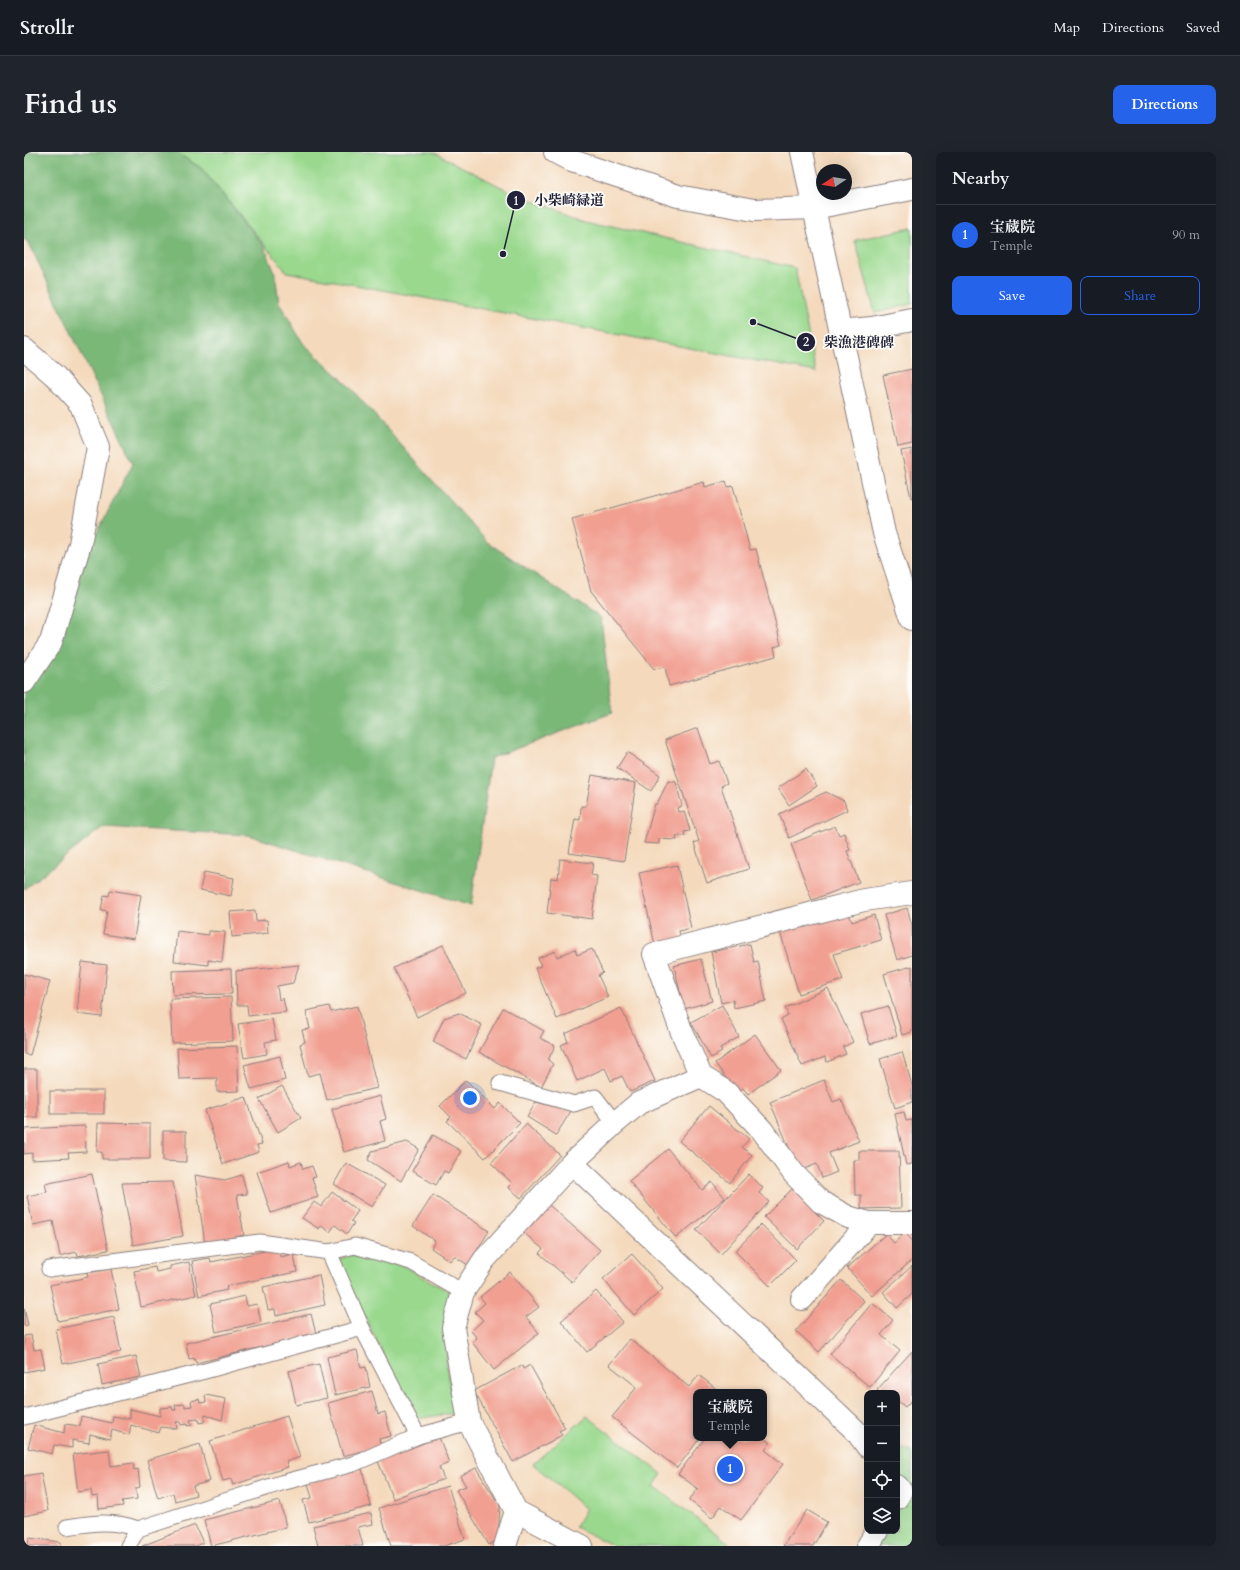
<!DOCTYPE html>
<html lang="en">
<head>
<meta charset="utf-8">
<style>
	:root { --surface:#171b24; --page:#20242c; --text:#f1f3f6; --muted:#9ea1a6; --line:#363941; --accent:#2563eb }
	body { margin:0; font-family:Cardo,"Noto Serif JP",serif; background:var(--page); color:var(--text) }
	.controls { position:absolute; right:12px; bottom:12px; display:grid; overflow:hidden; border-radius:8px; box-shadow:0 4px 16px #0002 }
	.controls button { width:36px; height:36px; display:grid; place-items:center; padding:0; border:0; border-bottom:1px solid var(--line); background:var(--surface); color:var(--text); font:20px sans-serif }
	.compass { position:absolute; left:792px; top:12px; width:36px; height:36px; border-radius:50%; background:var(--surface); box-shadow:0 4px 16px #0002; rotate:258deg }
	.you { position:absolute; left:446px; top:946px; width:14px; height:14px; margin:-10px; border:3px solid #fff; border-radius:50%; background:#1a73e8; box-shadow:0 0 0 6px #1a73e833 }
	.badge { display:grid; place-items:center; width:26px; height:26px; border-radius:50%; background:var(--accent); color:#fff; font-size:13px; font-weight:700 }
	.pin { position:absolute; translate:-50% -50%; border:2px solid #fff; box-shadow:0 1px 4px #0006 }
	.popup { position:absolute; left:669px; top:1237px; width:74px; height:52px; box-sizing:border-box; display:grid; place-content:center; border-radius:8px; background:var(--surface); filter:drop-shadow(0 1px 3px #0005); font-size:13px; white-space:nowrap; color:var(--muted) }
	.popup b { font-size:15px; color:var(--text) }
	.popup::after { content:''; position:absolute; left:50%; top:100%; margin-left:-8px; border:8px solid transparent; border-top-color:var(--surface) }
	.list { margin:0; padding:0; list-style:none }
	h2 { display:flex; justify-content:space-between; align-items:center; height:52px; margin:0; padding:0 16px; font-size:17px }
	h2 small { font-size:13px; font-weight:400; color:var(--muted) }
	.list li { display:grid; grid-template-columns:26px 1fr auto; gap:12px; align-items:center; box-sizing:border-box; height:60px; padding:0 16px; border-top:1px solid var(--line) }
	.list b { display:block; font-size:15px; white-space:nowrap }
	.list p { margin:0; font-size:13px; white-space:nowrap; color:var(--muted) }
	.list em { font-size:13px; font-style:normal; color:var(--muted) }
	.actions { display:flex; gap:8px; padding:12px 16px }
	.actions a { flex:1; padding:9px 0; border:1px solid var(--accent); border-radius:8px; text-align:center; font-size:14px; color:var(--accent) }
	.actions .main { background:var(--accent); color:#fff }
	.icon { flex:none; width:22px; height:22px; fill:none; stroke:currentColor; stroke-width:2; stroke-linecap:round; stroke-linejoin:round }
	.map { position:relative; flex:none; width:888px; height:1394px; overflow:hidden; border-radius:8px }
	header { display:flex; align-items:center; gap:24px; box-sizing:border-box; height:56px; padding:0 20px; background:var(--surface); border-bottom:1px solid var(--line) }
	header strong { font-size:19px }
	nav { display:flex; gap:22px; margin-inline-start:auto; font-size:14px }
	.intro { display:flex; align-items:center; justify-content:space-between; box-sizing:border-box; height:96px; padding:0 24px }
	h1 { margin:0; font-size:28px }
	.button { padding:10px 18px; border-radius:8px; background:var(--accent); color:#fff; font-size:14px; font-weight:700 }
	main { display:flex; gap:24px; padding:0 24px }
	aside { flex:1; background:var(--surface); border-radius:8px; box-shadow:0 4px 16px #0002 }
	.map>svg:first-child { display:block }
</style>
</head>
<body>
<header>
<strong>Strollr</strong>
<nav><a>Map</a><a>Directions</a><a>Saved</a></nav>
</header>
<div class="intro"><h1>Find us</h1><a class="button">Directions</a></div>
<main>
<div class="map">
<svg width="888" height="1394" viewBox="0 0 888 1394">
	<rect width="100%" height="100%" fill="#fdfcf7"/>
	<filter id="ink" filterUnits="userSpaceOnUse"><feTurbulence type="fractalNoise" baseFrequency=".025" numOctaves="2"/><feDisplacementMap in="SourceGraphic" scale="8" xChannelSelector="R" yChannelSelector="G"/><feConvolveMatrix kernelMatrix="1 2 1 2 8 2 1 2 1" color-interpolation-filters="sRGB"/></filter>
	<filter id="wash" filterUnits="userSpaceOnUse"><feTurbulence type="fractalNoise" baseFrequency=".012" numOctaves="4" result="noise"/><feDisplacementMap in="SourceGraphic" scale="16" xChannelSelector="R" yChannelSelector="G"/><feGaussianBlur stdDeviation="0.9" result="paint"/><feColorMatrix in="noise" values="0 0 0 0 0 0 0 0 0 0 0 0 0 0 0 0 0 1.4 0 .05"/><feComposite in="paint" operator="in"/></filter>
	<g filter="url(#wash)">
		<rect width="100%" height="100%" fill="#f4d9bc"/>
		<g fill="#99d88d" stroke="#5e7d64">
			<path d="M152,0H409L491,42L562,68L771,116L792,220L263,120L178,17Z"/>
			<path d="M888,76V152L851,161L831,88Z"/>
			<path d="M327,1103L374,1111L426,1140L422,1174L423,1217L431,1261L391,1267L313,1108Z"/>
			<path d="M563,1264L638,1322L630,1334L705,1391L702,1394H590L551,1375L562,1357L509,1312Z"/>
			<path d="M873,1295L888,1300V1394H850L859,1379H873V1355L883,1338L873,1320Z"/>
		</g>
		<path fill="#7ab878" stroke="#4e6d5a" d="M0,0H152L178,17L240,94L251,121L255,151L279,191L323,232L463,390L577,466L588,561L467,606L447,754L224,683L79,675L0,737V522L109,311L4,89L0,88Z"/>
		<g id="blocks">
			<g fill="#f19f91">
				<path d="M888,217V292L874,295L859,223Z"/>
				<path d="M888,297V346H887L877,299Z"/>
				<path d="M702,329L704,335L709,334L726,398L732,397L757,493L750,495L752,504L645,534L641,515L630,517L567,439L548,367L680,330L681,335Z"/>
				<path d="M674,576L686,612L695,609L703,631L697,634L725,717L683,731L670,691L675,689L641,588Z"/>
				<path d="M603,600L636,623L627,639L593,616Z"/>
				<path d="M782,617L793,634L765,653L754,636Z"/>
				<path d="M568,623L612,631L600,709L545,701L551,667L556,668L557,654H562Z"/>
				<path d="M644,629L652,630L658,654L653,656L654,660L660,659L666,679L660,680L661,684H652L653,688L635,687V692L620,691L631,652H633Z"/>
				<path d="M802,640L820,649L823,658L765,686L755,662Z"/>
				<path d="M811,674L815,683L820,681L826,698L823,699L835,730L788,748L767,692Z"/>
				<path d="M536,707L569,711L567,723L573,724L568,767L523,761L527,726L534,727Z"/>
				<path d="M653,713L667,776L655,779L657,787L631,793L615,721Z"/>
				<path d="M180,720L210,726L207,744L176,738Z"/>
				<path d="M86,738L117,743L110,787L79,782L83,759L77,758L80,743L85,744Z"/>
				<path d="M883,756L888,773V803L873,808L860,763Z"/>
				<path d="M231,758L232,769L243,768L244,781L208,785L206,760Z"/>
				<path d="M824,759L828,770L850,763L857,788L810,802L819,828L775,842L756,780Z"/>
				<path d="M153,779L185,783V779L201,780L198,810L184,808V813L150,809Z"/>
				<path d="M726,792L730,810L734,809L742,849L710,856L709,848L697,851L687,800Z"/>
				<path d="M419,793L442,841L393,865L370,816Z"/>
				<path d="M551,797L553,803L568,797L579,821L574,823L584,845L533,867L511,816L517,814L514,806L531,799L533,805Z"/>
				<path d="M677,807L688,849L660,857L650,814Z"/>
				<path d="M58,810L83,813L78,865L53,862Z"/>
				<path d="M275,813L269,831L253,834L255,848L259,846L262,860L224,864L223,853H213L212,819Z"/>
				<path d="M888,814V880L878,883L860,822Z"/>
				<path d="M207,817L208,842L149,843L148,819Z"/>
				<path d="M0,822L26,829L6,903L0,902Z"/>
				<path d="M804,836L829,890L819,895L822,902L803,910L801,905L778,914L757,867L764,863L761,856Z"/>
				<path d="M207,845L209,889L148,891L146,847Z"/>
				<path d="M698,853L715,885L696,896L698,900L687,906L667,870Z"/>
				<path d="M305,854L307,860L333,854L353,936L303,948L296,921L284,924L276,892L281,890L278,878L286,877L282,859Z"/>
				<path d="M864,854L873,884L846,892L837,862Z"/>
				<path d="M479,856L520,879L516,886L531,894L524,908L529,912L517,935L455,900Z"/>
				<path d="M597,856L631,929L606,940L598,924L587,929L581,916L553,929L537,893L544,890L541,882Z"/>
				<path d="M435,861L458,873L442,907L409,890L420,866Z"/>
				<path d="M248,867L252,888L241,890L243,902L220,906L214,872Z"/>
				<path d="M731,882L757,918L724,942L719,936L713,941L691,911Z"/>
				<path d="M213,894L215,939L193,940V926L155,927L153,896Z"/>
				<path d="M878,900L888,933V950L871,956L856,907Z"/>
				<path d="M256,904L261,928L227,937L220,913Z"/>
				<rect x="0" y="917" width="13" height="48"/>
				<path d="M442,928L471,957L476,951L496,971L461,1006L423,969L427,965L416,954Z"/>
				<path d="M800,928L809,950L817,947L835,989L805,1001L813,1020L798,1026L793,1012L775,1019L746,950Z"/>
				<path d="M258,934L277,966L254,980L235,947Z"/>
				<rect x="26" y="939" width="54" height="23"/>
				<path d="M356,944L362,967L356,969L361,989L320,1000L308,957Z"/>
				<path d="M222,945L238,992L233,993L235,1000L199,1012L181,958Z"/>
				<path d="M512,950L547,959L532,983L503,965Z"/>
				<path d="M685,954L725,987L718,995L728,1003L706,1031L655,989Z"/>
				<path d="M880,960L882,969L888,968V1012L882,1013L871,962Z"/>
				<path d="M74,971L126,972V1007H78V1000H73Z"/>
				<path d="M502,972L536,1003L497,1046L484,1035L488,1031L467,1011Z"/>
				<path d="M61,974L62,1000L44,1001L45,1006L8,1008V1001L0,1002V977Z"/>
				<path d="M139,979H162V1010L139,1009Z"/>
				<path d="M409,983L437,999L424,1021L420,1019L412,1033L388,1019Z"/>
				<path d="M383,990L395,997L377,1029L344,1008L348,999Z"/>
				<path d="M644,997L678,1038L688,1030L701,1046L652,1086L605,1029Z"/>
				<path d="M835,999H875L877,1056L837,1057V1043H831L830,1008H835Z"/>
				<path d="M265,1009L266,1014L277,1010L279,1017L288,1014L292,1025L288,1026L294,1045L247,1061L233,1020Z"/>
				<path d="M322,1011L361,1033L348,1055L310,1032Z"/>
				<path d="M68,1022L84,1098L54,1104L53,1100L36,1104L29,1069L9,1073L3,1044L23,1040L21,1032Z"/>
				<path d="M725,1022L739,1036L735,1041L745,1050L697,1102L672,1078Z"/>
				<path d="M171,1023L201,1028L218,1023L223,1042L213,1043L220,1083L181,1092Z"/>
				<path d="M149,1030L159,1084L109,1093L98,1031Z"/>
				<path d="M768,1037L800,1069L773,1097L740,1065Z"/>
				<path d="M308,1040L334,1059L327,1069L330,1071L323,1082L311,1073L306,1080L297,1074L295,1077L278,1066L290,1050L297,1055Z"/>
				<path d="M409,1043L465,1079L444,1113L430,1104L426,1109L407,1096L411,1089L389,1074Z"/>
				<path d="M525,1053L576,1098L548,1130L515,1101L519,1097L500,1081Z"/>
				<path d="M737,1072L772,1108L746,1134L711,1099Z"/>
				<path d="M881,1081L888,1088V1108L848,1144L823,1116L862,1082L870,1091Z"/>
				<path d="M255,1096L256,1105L270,1102L273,1120L202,1134L203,1138L175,1144L168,1109L186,1106L187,1110Z"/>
				<path d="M608,1102L639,1137L610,1163L579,1127Z"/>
				<path d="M165,1110L172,1143L117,1155L110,1119L131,1115L132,1120L146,1117V1114Z"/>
				<path d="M888,1114V1142L873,1156L859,1140Z"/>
				<path d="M87,1117L95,1157L34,1169L26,1133L64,1125L63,1121Z"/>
				<path d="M486,1120L515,1155L502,1165L515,1181L470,1218L448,1190L453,1186L447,1179L459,1168L451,1160L461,1151L456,1145Z"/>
				<path d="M295,1123L301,1153L252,1164L251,1157L244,1158L239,1135Z"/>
				<path d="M817,1128L840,1149L795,1200L772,1179Z"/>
				<path d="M572,1139L599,1170L563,1200L537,1169Z"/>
				<path d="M221,1144L223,1154L233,1152L237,1170L192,1180L186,1152Z"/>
				<path d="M848,1151L869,1168L857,1183L876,1199L846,1235L806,1202Z"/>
				<path d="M0,1156L4,1173L0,1174Z"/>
				<path d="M287,1162L292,1182L172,1211L170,1206L165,1207L162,1191Z"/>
				<path d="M90,1165L97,1200L39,1212L32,1177Z"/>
				<path d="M7,1183L10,1198L17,1197L21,1216L0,1220V1184Z"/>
				<path d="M606,1187L665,1235L675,1223L696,1240H672V1286H676L653,1316L588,1265L613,1235L585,1213Z"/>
				<path d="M333,1198L337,1216L342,1215L346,1235L311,1243L303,1205Z"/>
				<path d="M888,1199V1248L881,1255L873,1248V1241H856L853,1238Z"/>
				<path d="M112,1204L117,1225L78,1233L74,1212Z"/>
				<path d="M295,1212L303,1246L272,1253L265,1219Z"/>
				<path d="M498,1213L499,1217L506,1213L541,1276L535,1279L538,1283L489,1310L450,1239Z"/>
				<path d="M348,1239L354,1262L361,1260L367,1284L355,1287L357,1294L319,1304L304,1251Z"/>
				<path d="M182,1243L202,1247L198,1268L181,1263L180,1270L175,1271L174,1267L166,1268L168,1273L163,1274V1272L157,1273L156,1270H152L153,1277L137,1275L135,1281L107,1273L105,1283L88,1278L86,1287L66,1282L65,1291L48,1288V1296L30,1293L28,1302L4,1296L10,1273L40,1281L41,1272L56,1274L57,1264L88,1271L89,1264L106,1267V1257L136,1264V1256L148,1255L149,1258H152L151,1253L161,1252V1255L168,1254L167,1249L175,1247L176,1251L182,1250L181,1244Z"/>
				<path d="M263,1264L276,1305L262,1310L264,1315L209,1333L207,1327L199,1329L186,1289Z"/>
				<path d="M415,1285L425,1311L415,1315L420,1327L369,1347L354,1309Z"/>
				<path d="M681,1286H740L746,1291L741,1298L759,1312L717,1368L697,1354L688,1366L665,1348L674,1337L654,1322Z"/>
				<path d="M176,1292L186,1329L169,1334L172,1343L151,1349L149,1341L134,1346L123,1308Z"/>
				<path d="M85,1298L87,1314L109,1311L110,1318L114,1317L116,1335L112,1336L113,1347L98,1349L99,1354L75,1357L74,1344L68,1345L67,1338L54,1340L49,1302Z"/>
				<path d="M452,1316L476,1354L474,1387L465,1393L432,1338L442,1334L436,1324Z"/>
				<path d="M338,1317L347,1354L285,1370L279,1348L288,1346L284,1331Z"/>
				<path d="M17,1321L24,1359L0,1364V1324Z"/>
				<path d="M424,1334L441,1387L420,1394H367L355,1356Z"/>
				<path d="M256,1349L262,1375L187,1394L180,1368Z"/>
				<path d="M783,1358L803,1370L789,1394H759Z"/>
				<path d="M347,1361L349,1372L334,1375L339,1394H294L289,1374Z"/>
				<path d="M171,1373L179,1391L172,1394H118Z"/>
				<path d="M5,1386L37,1390V1394H4Z"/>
			</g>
		</g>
	</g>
	<g filter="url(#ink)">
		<use href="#blocks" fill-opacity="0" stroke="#8b7e7c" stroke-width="1"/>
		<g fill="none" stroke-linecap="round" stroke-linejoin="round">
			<g stroke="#8b7e7c" stroke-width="17">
				<g id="lane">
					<path d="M476,931L550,952L571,945L591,971"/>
					<path d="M25,1117L236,1090L305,1100"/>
					<path d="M439,1140L387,1110L331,1094L305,1100L338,1176L394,1284L445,1270"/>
					<path d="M0,1265L181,1219L338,1176"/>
					<path d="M43,1375C69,1371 88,1368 114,1377"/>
					<path d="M104,1394L114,1377L257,1331L329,1312L394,1284"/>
				</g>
			</g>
			<g stroke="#8b7e7c" stroke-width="24">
				<g id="street">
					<path d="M778,0L790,56"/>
					<path d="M816,179L848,176L888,168"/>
					<path d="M0,197L31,224L57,253L74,295L56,392L27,490L0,530"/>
					<path d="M888,741L840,748L630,802L657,878L677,924L702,940L738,978L770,1022L797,1050L824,1065L845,1071H888"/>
					<path d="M548,1011L832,1279L843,1294"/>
					<path d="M778,1147L845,1071"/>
					<path d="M873,1334L877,1339L873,1346"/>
					<path d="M481,1394L492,1359"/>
					<path d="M558,1394L492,1359L445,1270L429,1176L439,1140L460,1108L548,1011L591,971L615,951L677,924"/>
					<path d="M844,1394L853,1379"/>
				</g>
			</g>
			<g stroke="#8b7e7c" stroke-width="24">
				<g id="secondary">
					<path d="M531,0L548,9L654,44L730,58L790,56L888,37"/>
					<path d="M790,56L860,381L888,467"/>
				</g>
			</g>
			<use href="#lane" stroke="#fff" stroke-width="15"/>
			<use href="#street" stroke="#fff" stroke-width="22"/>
			<use href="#secondary" stroke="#fff" stroke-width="22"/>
		</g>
	</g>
	<path fill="none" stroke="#22223b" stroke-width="1.5" d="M479 102L492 48M729 170L782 190"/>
	<g fill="#22223b" stroke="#fdfcf7" stroke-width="1.5">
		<circle cx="479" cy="102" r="4"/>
		<circle cx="729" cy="170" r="4"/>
		<circle cx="492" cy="48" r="10"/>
		<circle cx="782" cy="190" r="10"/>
	</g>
	<g font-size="12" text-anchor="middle" font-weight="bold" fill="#fff">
		<text x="492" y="53">1</text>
		<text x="782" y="194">2</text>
	</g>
	<g font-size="14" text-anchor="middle" font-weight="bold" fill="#22223b" stroke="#fdfcf7" stroke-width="3.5" stroke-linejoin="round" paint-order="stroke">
		<text x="545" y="53">小柴崎緑道</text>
		<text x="835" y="195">柴漁港碑碑</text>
	</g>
</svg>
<div class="controls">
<button>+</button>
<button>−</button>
<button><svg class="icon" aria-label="locate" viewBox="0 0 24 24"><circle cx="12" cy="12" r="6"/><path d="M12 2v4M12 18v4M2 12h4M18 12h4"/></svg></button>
<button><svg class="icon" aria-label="layers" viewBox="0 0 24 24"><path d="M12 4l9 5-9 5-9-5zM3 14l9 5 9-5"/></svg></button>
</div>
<svg class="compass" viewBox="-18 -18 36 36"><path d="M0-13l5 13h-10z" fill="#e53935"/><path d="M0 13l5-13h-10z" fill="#9ea1a6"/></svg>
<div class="you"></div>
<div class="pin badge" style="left:706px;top:1317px">1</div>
<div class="popup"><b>宝蔵院</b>Temple</div>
</div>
<aside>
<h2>Nearby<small></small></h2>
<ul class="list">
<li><span class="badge">1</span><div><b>宝蔵院</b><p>Temple</p></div><em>90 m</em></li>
</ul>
<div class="actions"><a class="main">Save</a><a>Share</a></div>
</aside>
</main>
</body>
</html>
